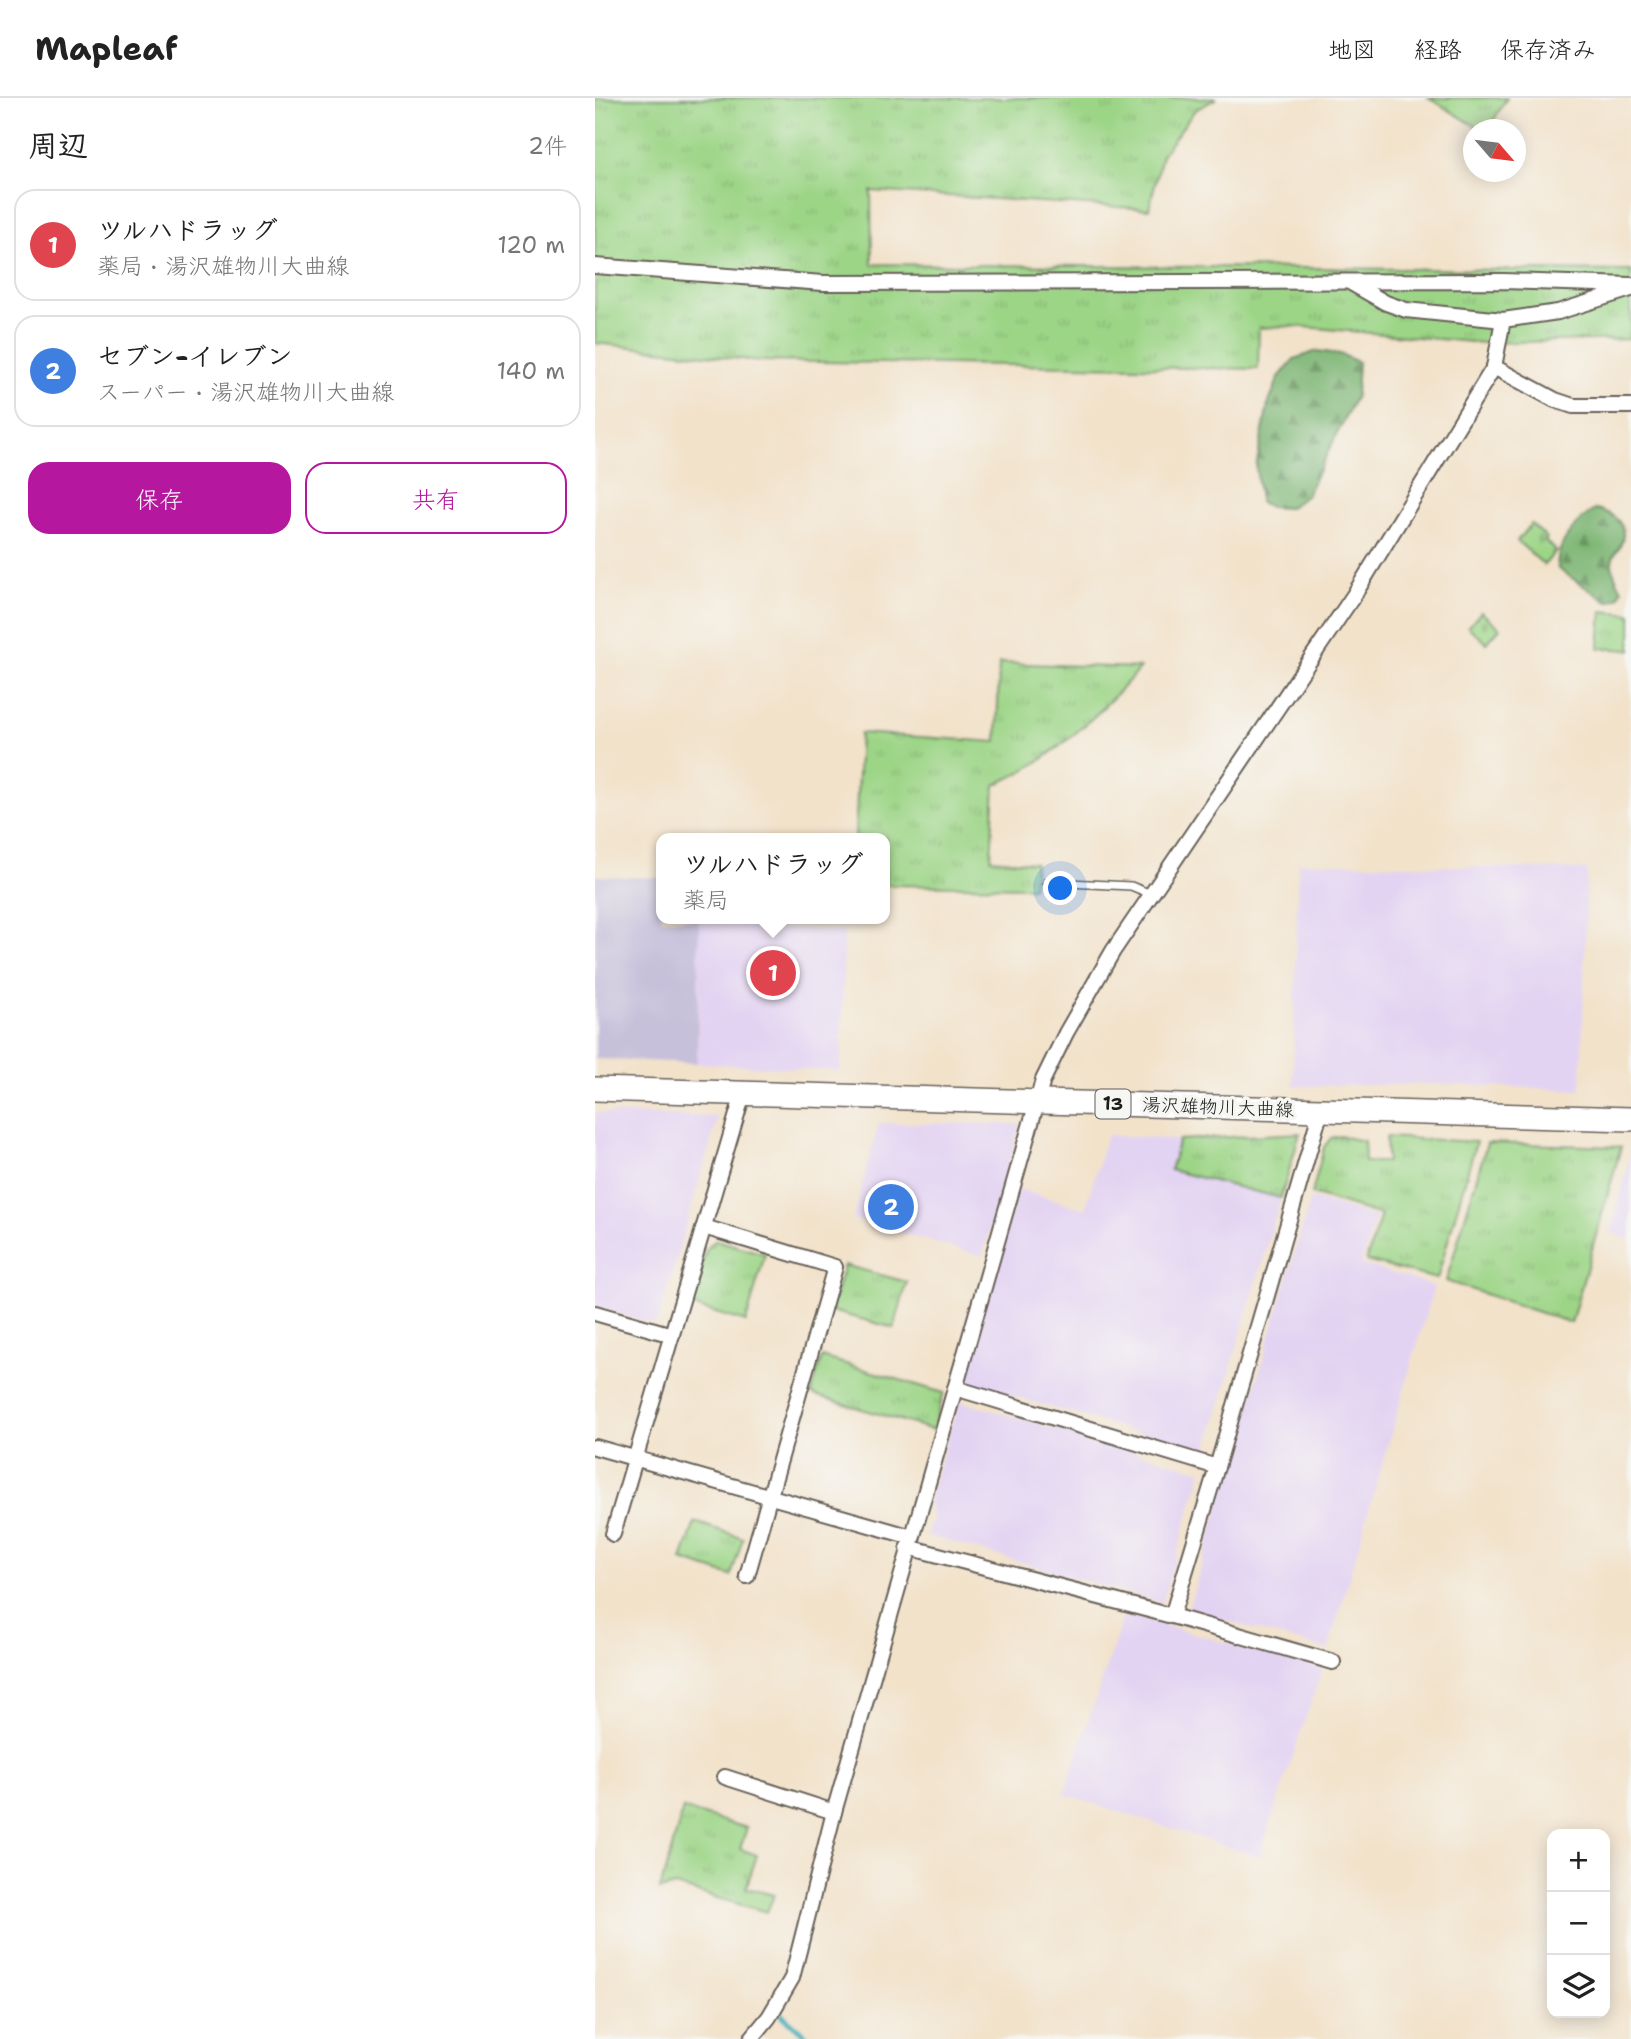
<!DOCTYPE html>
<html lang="ja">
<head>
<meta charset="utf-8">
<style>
	:root { --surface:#fff; --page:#f2f2f2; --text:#222; --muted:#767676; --line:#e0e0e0; --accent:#b5179e }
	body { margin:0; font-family:"Shantell Sans","Klee One",sans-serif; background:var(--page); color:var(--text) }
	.controls { position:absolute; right:21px; bottom:21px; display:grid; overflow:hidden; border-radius:14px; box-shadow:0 4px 18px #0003 }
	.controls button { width:63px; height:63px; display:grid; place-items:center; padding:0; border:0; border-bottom:2px solid var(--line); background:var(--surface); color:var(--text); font:35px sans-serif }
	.compass { position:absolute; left:868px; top:21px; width:63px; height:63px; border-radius:50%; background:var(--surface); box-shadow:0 4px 18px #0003; rotate:118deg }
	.you { position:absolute; left:466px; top:791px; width:24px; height:24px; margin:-18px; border:5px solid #fff; border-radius:50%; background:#1a73e8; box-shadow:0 0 0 10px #1a73e833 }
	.badge { display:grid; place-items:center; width:46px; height:46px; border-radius:50%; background:var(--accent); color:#fff; font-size:23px; font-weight:700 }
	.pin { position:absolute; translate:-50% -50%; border:4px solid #fff; box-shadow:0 2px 7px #0006 }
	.popup { position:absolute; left:61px; top:735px; width:234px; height:91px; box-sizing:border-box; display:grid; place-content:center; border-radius:14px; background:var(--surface); filter:drop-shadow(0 2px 5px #0005); font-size:23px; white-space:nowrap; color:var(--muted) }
	.popup b { font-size:26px; color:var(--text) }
	.popup::after { content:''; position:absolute; left:50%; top:100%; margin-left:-14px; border:14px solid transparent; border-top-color:var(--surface) }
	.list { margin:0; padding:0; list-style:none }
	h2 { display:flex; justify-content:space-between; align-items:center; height:91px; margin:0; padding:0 28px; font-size:30px }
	h2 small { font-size:23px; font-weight:400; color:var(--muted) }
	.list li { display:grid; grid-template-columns:46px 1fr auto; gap:21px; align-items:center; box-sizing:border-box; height:112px; margin:0 14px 14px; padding:0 14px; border:2px solid var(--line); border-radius:21px }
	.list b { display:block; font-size:26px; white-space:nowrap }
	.list p { margin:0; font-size:23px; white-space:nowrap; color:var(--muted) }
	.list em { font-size:23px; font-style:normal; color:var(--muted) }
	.actions { display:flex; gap:14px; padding:21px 28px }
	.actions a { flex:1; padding:16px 0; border:2px solid var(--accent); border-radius:21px; text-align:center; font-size:24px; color:var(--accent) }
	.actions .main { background:var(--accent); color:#fff }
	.icon { flex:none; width:38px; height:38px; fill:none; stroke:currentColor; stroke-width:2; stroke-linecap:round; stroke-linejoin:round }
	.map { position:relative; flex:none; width:1036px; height:1941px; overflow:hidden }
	header { display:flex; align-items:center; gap:42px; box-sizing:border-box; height:98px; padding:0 35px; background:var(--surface); border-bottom:2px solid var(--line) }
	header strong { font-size:33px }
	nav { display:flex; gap:38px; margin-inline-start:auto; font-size:24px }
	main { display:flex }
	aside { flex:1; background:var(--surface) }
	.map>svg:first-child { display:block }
</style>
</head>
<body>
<header>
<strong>Mapleaf</strong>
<nav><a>地図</a><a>経路</a><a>保存済み</a></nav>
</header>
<main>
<aside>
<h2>周辺<small>2件</small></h2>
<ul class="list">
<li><span class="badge" style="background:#e0444e">1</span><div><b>ツルハドラッグ</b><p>薬局 · 湯沢雄物川大曲線</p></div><em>120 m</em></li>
<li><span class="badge" style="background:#3f7fe0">2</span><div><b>セブン-イレブン</b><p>スーパー · 湯沢雄物川大曲線</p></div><em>140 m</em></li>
</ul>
<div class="actions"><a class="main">保存</a><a>共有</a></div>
</aside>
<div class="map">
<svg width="1036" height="1941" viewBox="0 0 1036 1941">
	<defs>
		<pattern id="grass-tufts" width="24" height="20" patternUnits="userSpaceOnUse" patternTransform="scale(1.75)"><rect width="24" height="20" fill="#9dd587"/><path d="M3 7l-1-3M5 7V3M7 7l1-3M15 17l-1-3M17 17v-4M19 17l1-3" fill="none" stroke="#87b674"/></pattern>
		<pattern id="forest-firs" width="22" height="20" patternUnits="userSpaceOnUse" patternTransform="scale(1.75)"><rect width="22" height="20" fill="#7eb674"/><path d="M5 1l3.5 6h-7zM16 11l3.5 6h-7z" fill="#66935e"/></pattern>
		<pattern id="cemetery-stones" width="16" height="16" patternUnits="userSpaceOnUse" patternTransform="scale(1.75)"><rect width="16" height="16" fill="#9dd587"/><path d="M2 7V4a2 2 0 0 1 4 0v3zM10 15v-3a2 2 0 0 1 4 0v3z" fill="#87b674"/></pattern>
	</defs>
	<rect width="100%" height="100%" fill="#f6f6f2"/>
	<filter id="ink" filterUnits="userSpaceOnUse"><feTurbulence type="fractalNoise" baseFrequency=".0143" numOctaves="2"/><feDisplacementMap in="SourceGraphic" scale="14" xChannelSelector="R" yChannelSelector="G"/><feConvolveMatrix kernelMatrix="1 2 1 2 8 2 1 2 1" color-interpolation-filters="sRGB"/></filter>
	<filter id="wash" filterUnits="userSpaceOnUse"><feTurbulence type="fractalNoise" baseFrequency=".00686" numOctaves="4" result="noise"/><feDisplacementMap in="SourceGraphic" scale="28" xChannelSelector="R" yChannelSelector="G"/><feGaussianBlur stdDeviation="1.57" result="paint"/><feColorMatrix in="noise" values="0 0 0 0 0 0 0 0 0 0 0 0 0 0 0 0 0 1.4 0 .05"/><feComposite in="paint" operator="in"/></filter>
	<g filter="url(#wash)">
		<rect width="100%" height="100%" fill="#f2e2ca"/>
		<g fill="#e3d3f2">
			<path d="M703,764L992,772L986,992L845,986L698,988Z"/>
			<path d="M104,824L249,833L246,973L102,965Z"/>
			<path d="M0,1015L123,1019L63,1223L60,1226L0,1209Z"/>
			<path d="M284,1025L425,1026L387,1158L258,1121Z"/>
			<path d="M512,1037L584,1042L575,1072L686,1100L611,1354L368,1284L423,1091L490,1111Z"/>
			<path d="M1036,1053V1142L1016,1135Z"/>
			<path d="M716,1100L781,1119L766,1166L839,1188L733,1552L593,1512Z"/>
			<path d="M364,1303L607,1373L567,1505L331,1437L338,1419L333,1402Z"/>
			<path d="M529,1516L727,1571L664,1759L469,1696Z"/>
		</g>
		<path fill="#c6c0da" d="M0,778L66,780V821H104L102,965L0,961Z"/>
		<g fill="url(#grass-tufts)" stroke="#5c7852" stroke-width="2">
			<path d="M0,0H622L600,12L567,57L554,111L276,93L277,166L1036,173V241L888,245L698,228L664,230L663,271L165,263L0,245Z"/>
			<path d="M834,0H912L893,31L887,32Z"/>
			<path d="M1007,513L1036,516V552L1004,550Z"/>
			<path d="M404,565L545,570C513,607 476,643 435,669C424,676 412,681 400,687L396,761L440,765L438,789L290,787V740H260L265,635L402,644Z"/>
			<path d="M705,1035L686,1100L575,1072L584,1042Z"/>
			<path d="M745,1038L769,1043L770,1064H792L791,1039L881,1044L842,1181L771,1163L786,1117L717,1096L729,1049L736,1040Z"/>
			<path d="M892,1045L1026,1049L976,1225L851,1183Z"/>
			<path d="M121,1142L170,1156L151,1224L94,1207L112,1150Z"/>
			<path d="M249,1167L312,1184L299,1230L236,1213Z"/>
			<path d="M227,1259L349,1295L338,1332L216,1296Z"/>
			<path d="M100,1424L148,1440L136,1478L87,1462Z"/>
			<path d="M88,1711L152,1730L145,1751L162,1757L151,1790L179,1797L172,1814L80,1788L65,1792Z"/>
		</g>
		<g fill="url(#forest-firs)" stroke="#4d6948" stroke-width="2">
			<path d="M722,253L745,256L763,264L761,298L711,398L693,410L675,409L665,404L661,369L673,307L684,279L699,261Z"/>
			<path d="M1001,411C1018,415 1034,426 1026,446C1023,453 1016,458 1017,466C1017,475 1023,484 1027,492L1023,500L1013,504L963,471C959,448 982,422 1001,411Z"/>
		</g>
		<g fill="url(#cemetery-stones)" stroke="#5c7852" stroke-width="2">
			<path d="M936,426L952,440L950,443L961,453L949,467L922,443Z"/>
			<path d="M886,514L905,530L892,545L873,529Z"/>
		</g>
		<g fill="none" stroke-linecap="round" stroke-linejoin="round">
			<path stroke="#3fafba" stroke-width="5" d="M187,1917L215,1941"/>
		</g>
	</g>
	<g filter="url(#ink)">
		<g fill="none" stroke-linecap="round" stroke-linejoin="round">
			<g stroke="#676159" stroke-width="10">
				<path id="service" d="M452,784L536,788L556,796"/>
			</g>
			<g stroke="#676159" stroke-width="18">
				<g id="minor">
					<path d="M0,168L228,185L909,183L1036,187"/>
					<path d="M756,185L791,205L811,212L908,222"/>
					<path d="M899,269L960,302L978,308H1036"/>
					<path d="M109,1129L240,1169L152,1478"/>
					<path d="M0,1215L77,1237"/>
					<path d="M360,1290L622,1369"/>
					<path d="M0,1349L317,1439"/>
					<path d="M18,1436L148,996"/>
					<path d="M313,1449L577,1518L738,1564"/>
					<path d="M577,1518L622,1369L726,1012"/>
					<path d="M130,1679L239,1714"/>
					<path d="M156,1941L174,1919L197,1880L239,1714L442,1004L448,982L471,935L518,853L759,497L899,269L908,222L963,214L1036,191"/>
				</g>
			</g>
			<g stroke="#676159" stroke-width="26">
				<path id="primary" d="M0,991L1036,1021"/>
			</g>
			<use href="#service" stroke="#fff" stroke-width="7"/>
			<use href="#minor" stroke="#fff" stroke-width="14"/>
			<use href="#primary" stroke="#fff" stroke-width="23"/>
		</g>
	</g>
	<g text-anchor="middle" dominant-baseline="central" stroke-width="7" stroke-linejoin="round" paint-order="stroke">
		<rect fill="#f6f6f2" stroke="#5d5d5c" stroke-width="2" x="500.5" y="991.5" width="35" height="29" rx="5"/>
		<g font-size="18" font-weight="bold" fill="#1c1c1c">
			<text x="518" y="1006">13</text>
		</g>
		<g font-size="19" fill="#1c1c1c" stroke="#f6f6f2">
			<text transform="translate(623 1009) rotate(2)">湯沢雄物川大曲線</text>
		</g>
	</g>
</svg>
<div class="controls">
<button>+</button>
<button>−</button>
<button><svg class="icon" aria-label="layers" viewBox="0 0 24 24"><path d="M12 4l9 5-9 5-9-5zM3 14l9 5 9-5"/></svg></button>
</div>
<svg class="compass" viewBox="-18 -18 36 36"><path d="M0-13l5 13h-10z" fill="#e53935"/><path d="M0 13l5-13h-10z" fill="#767676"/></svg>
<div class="you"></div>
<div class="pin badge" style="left:178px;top:875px;background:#e0444e">1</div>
<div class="popup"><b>ツルハドラッグ</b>薬局</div>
<div class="pin badge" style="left:296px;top:1109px;background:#3f7fe0">2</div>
</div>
</main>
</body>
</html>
